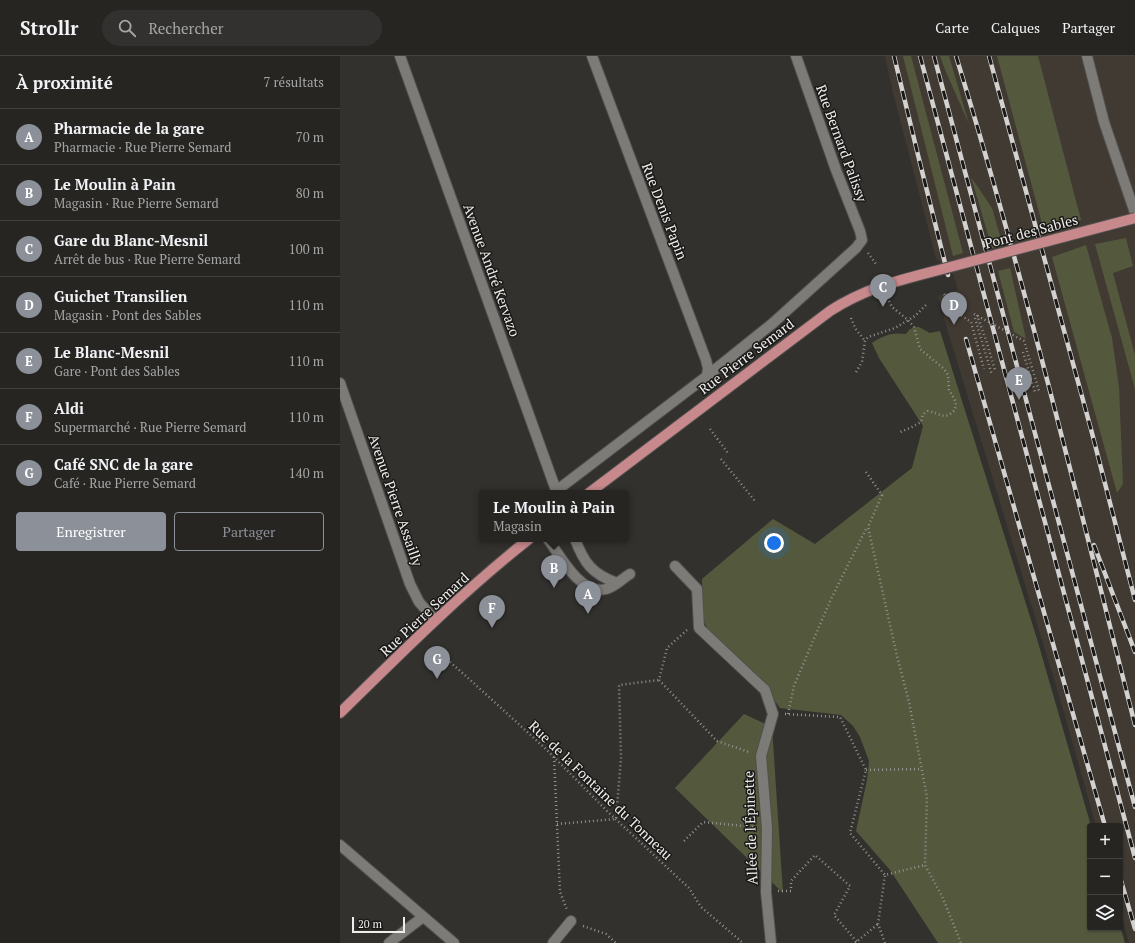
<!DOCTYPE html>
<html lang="fr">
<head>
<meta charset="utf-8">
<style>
	:root { --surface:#262522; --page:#32312f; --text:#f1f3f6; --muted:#a4a5a5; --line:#424240; --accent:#8c9099 }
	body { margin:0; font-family:"PT Serif",serif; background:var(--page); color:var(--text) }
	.controls { position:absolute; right:12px; bottom:12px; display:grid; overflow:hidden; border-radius:4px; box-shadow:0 1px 3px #0004 }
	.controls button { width:36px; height:36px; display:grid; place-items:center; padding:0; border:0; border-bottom:1px solid var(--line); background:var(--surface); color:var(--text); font:20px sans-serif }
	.scale { position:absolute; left:12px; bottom:10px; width:53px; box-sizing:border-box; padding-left:4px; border:2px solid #efeeec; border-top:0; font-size:11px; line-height:14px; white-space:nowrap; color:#efeeec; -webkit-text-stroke:3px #1a1917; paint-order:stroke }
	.you { position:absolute; left:434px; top:487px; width:14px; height:14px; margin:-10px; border:3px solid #fff; border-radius:50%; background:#1a73e8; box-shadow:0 0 0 6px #1a73e833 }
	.badge { display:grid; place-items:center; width:26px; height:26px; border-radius:50%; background:var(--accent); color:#fff; font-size:13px; font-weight:700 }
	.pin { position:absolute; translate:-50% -33px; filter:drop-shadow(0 1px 2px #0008) }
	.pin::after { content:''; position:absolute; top:21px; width:14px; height:12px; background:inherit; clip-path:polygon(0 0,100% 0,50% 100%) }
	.popup { position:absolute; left:139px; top:434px; width:150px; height:52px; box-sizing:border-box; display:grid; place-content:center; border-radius:4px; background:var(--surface); filter:drop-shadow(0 1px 3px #0005); font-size:13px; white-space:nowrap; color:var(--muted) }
	.popup b { font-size:15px; color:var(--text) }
	.popup::after { content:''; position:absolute; left:50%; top:100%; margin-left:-8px; border:8px solid transparent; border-top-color:var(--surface) }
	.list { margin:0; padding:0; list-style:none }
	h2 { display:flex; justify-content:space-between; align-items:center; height:52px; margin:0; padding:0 16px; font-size:17px }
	h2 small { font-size:13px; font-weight:400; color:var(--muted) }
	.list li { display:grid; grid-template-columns:26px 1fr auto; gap:12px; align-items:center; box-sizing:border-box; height:56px; padding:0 16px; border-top:1px solid var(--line) }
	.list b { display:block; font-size:15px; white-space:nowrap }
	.list p { margin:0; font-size:13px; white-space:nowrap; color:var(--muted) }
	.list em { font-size:13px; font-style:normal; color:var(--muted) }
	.actions { display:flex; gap:8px; padding:12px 16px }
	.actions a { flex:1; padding:9px 0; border:1px solid var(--accent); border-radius:4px; text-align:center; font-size:14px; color:var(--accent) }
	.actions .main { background:var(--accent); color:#fff }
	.icon { flex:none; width:22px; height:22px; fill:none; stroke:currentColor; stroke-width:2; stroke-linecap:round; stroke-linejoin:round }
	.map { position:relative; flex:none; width:795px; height:887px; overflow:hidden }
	header { display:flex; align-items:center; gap:24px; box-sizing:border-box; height:56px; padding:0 20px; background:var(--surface); border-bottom:1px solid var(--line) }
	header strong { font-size:19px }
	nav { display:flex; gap:22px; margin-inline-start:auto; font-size:14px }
	.search { width:280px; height:36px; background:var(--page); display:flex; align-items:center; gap:10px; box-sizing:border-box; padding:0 14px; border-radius:22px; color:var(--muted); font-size:15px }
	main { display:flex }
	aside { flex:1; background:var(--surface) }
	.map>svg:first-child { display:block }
</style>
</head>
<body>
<header>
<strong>Strollr</strong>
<div class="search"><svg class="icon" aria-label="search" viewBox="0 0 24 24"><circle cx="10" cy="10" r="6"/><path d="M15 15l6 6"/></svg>Rechercher</div>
<nav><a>Carte</a><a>Calques</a><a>Partager</a></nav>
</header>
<main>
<aside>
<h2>À proximité<small>7 résultats</small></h2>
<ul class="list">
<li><span class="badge">A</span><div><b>Pharmacie de la gare</b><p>Pharmacie · Rue Pierre Semard</p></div><em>70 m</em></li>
<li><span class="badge">B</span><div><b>Le Moulin à Pain</b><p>Magasin · Rue Pierre Semard</p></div><em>80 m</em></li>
<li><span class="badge">C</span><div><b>Gare du Blanc-Mesnil</b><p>Arrêt de bus · Rue Pierre Semard</p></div><em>100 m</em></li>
<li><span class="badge">D</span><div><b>Guichet Transilien</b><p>Magasin · Pont des Sables</p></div><em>110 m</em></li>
<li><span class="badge">E</span><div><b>Le Blanc-Mesnil</b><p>Gare · Pont des Sables</p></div><em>110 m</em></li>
<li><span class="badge">F</span><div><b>Aldi</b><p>Supermarché · Rue Pierre Semard</p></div><em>110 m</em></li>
<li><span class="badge">G</span><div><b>Café SNC de la gare</b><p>Café · Rue Pierre Semard</p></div><em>140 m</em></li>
</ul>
<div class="actions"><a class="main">Enregistrer</a><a>Partager</a></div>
</aside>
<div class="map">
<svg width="795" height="887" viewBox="0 0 795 887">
	<rect width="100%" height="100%" fill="#33312e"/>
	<path fill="#403a32" d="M545,0H795V887H789L780,854V770H756L723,653L609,279L598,240L618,234L613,218L596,202L553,37Z"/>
	<g fill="#54593d">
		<path d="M563,0H571L623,197L613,200Z"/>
		<path d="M600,0H609L629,68L606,16Z"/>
		<path d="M657,0H698L741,164L704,175Z"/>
		<path d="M631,121L652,152L663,190L652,192Z"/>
		<path d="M786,182L793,210L773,217L795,299V333L755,188Z"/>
		<path d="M746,189L772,282L779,331L783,428L777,437L712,201Z"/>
		<path d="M670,212L686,283L674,276L658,215Z"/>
		<path d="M574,271H579L590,277L600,275L697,583L751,770H750V872H780V870L785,887H598L550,814L516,775L527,724L529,705L520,681L513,670L501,659L440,652L424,630L370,579L363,563L362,523L433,463L475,488L572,412L583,370L539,302L532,287C543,279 554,276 566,278L569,274Z"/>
		<path d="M404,658L432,671L443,837L335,732Z"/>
	</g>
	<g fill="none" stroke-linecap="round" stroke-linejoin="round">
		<g stroke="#51504e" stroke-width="12">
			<g id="minor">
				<path d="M60,0L217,437"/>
				<path d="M252,0L366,304L368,312L367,320"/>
				<path d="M747,0L764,66L795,157"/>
				<path d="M0,327L70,528L79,546L95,564"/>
				<path d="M216,435L367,320L433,267L516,192L522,184L520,175L496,114L456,0"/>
				<path d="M208,483C220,500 241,540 266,533C275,531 283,522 290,518"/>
				<path d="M235,483C244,507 252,518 277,527"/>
				<path d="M335,510L357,533L359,572L425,634L433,658L421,700L427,772L426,836L431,887"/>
				<path d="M0,789L114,887"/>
				<path d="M49,887L83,861"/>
				<path d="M213,887L231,865"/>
			</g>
		</g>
		<g stroke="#51504e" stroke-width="12">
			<g id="major">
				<path d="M249,437L490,255C524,233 556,225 595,215"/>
				<path d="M0,657C61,597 122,536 189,483"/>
			</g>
		</g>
		<g stroke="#949390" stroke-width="2.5" stroke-dasharray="1 3" stroke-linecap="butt">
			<path d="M528,197L536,208"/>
			<path d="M604,238L616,256L631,266L644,313"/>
			<path d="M549,245L552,251L568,264L574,271L580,293L603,312L608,319L609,334L616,346L615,354C604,365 600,357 588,355L583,358L581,366L572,371L558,377"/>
			<path d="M637,259L646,284L655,314"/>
			<path d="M511,262L515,272L525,285"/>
			<path d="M635,262L652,319"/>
			<path d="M687,295L699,335"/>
			<path d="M683,296L695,336"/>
			<path d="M516,316L522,306L525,285L528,281L555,272L575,260L586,249"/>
			<path d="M370,373L388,397"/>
			<path d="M381,403L415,445"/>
			<path d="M526,416L542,439L528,471L557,600L569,646L587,741L585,809L602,840L621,887"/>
			<path d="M347,574L327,592L319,624L377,685L409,696"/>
			<path d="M101,598L127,621L207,694L267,755L349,832L361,851L403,887"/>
			<path d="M445,658L500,661L526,714L510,777L545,819"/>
			<path d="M448,658L454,630L481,566L492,541L527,471"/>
			<path d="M214,701L220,836L227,854"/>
			<path d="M526,714L581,713"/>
			<path d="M217,768L276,763L281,702L279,629L319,624"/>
			<path d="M344,785L363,766L414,771"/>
			<path d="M438,835H451V825L475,799L510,830L494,859L517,886"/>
			<path d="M243,870L266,878L276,887"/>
			<path d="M515,887L538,868"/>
			<path d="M545,887L538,868L545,819L585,809"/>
		</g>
		<use href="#minor" stroke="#7d7b77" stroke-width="10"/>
		<use href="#major" stroke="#c7898c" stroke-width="10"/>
		<g stroke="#d3d2d0" stroke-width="4.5">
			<g id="rail">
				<path d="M554,0L578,99L608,219"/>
				<path d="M580,0L795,802"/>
				<path d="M594,0L795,751"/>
				<path d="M616,0C684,221 738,445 795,669"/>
				<path d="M649,0L752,377L795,544"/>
				<path d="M626,283L765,770"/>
				<path d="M754,489L795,596"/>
				<path d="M780,821L795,873"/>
			</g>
		</g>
		<use href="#rail" stroke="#1a1917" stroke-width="3" stroke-dasharray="9" stroke-linecap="butt"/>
		<g stroke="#51504e" stroke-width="12" stroke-linecap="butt">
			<path id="major-bridge" d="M595,215L795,162"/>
		</g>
		<path stroke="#949390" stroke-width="2.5" stroke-dasharray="1 3" stroke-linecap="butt" d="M634,258L684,285L687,295"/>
		<use href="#major-bridge" stroke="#c7898c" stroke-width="10"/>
	</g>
	<g text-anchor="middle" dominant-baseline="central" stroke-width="3" stroke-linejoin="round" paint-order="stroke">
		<g font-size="14" fill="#efeeec" stroke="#1a1917">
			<text transform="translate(502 87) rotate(70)">Rue Bernard Palissy</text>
			<text transform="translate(325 155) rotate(69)">Rue Denis Papin</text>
			<text transform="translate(691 175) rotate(-15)">Pont des Sables</text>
			<text transform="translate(152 214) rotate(70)">Avenue André Kervazo</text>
			<text transform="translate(406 300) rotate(-37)">Rue Pierre Semard</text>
			<text transform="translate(56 444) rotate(71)">Avenue Pierre Assailly</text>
			<text transform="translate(84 558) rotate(-43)">Rue Pierre Semard</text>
			<text transform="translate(261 734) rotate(44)">Rue de la Fontaine du Tonneau</text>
			<text transform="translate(410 772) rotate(-92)">Allée de l'Épinette</text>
		</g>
	</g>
</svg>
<div class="controls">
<button>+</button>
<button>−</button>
<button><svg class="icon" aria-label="layers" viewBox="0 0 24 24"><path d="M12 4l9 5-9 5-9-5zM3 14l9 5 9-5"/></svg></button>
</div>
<div class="scale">20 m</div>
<div class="you"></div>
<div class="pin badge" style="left:248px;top:558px">A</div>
<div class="pin badge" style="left:214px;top:532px">B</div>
<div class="popup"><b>Le Moulin à Pain</b>Magasin</div>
<div class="pin badge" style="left:543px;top:251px">C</div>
<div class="pin badge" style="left:614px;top:269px">D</div>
<div class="pin badge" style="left:679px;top:344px">E</div>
<div class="pin badge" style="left:152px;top:572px">F</div>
<div class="pin badge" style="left:97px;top:623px">G</div>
</div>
</main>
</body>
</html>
